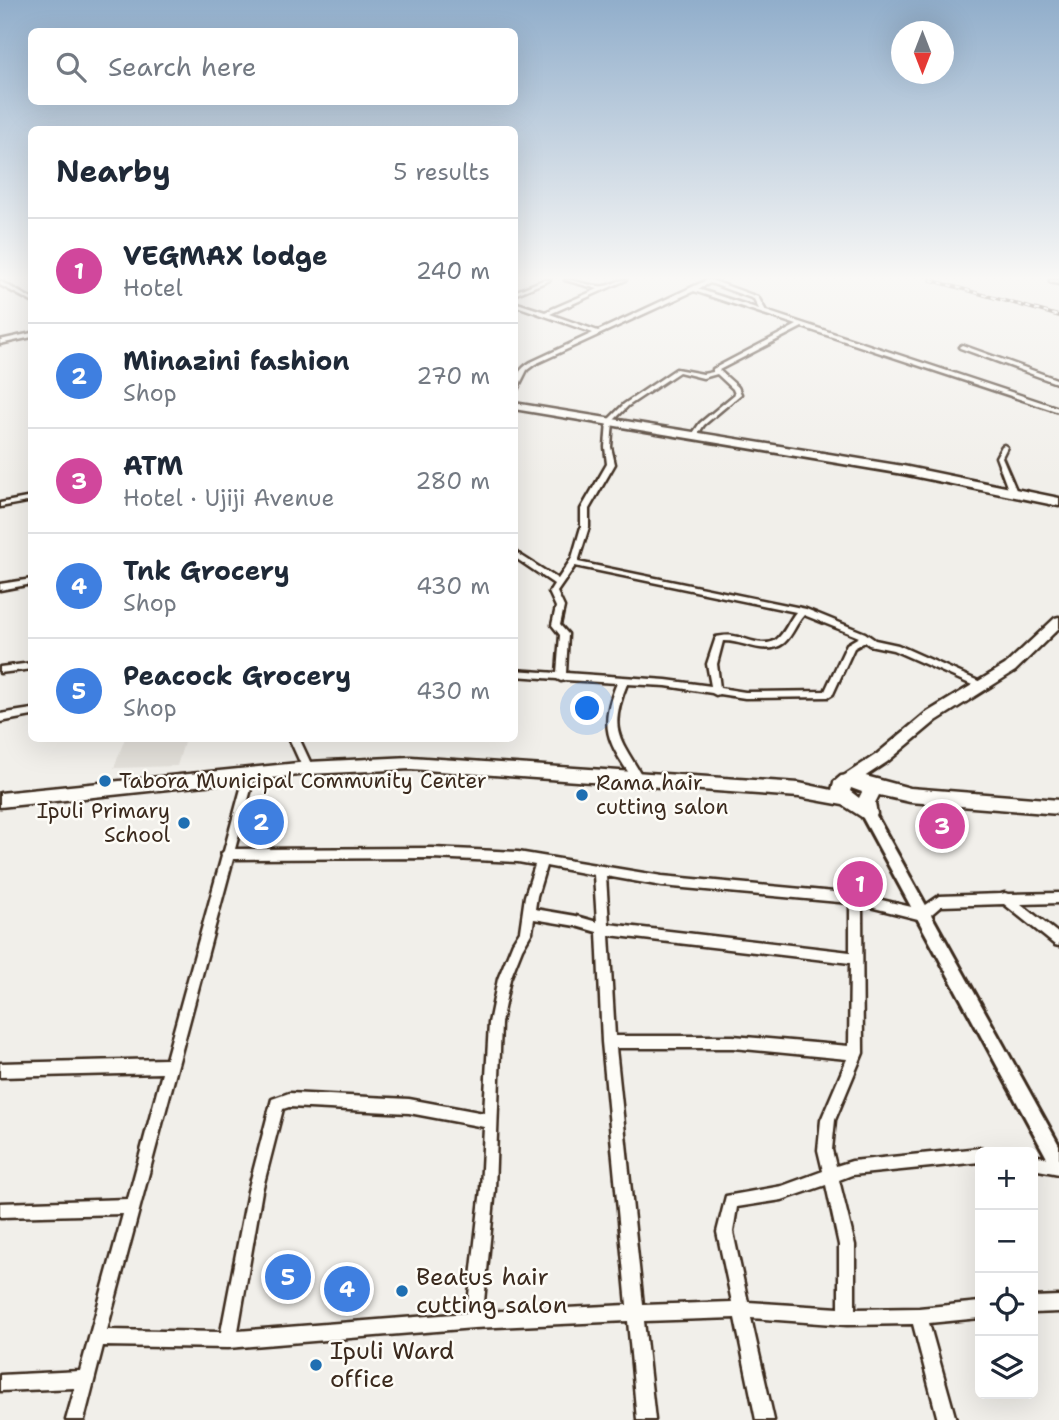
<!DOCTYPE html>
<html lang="en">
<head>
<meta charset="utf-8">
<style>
	:root { --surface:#fff; --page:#f2f2f3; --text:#1f2937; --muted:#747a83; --line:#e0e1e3; --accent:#0b8043 }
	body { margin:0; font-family:"Shantell Sans",sans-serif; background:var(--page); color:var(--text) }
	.controls { position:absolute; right:21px; bottom:21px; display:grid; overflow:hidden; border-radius:10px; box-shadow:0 7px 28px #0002 }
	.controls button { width:63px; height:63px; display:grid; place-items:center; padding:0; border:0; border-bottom:2px solid var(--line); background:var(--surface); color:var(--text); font:35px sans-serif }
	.compass { position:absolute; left:891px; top:21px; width:63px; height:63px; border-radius:50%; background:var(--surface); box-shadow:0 7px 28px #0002; rotate:180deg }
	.you { position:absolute; left:588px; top:709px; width:24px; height:24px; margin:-18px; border:5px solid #fff; border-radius:50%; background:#1a73e8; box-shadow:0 0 0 10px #1a73e833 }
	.badge { display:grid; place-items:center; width:46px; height:46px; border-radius:50%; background:var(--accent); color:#fff; font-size:23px; font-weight:700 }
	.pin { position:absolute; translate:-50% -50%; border:4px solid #fff; box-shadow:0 2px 7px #0006 }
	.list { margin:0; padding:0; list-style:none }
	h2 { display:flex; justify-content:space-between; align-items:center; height:91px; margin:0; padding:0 28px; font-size:30px }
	h2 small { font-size:23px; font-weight:400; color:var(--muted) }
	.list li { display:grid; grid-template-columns:46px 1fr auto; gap:21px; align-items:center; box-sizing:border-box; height:105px; padding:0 28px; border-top:2px solid var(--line) }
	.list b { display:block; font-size:26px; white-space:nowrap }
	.list p { margin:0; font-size:23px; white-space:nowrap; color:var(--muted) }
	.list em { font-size:23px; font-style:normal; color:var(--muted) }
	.icon { flex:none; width:38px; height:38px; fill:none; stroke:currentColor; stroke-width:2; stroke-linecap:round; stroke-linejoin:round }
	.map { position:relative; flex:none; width:1059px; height:1420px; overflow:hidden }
	.search { position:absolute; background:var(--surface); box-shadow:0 7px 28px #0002; left:28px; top:28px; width:490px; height:77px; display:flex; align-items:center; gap:18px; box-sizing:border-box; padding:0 24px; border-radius:10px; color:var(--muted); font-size:26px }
	.panel { position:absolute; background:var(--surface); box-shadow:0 7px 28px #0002; left:28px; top:126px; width:490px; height:616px; border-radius:10px }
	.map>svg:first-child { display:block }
</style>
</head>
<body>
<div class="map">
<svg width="1059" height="1420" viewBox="0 0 1059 1420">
	<rect width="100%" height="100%" fill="#f1efea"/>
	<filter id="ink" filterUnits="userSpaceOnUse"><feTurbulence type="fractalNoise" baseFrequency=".0143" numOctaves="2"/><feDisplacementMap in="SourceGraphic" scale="14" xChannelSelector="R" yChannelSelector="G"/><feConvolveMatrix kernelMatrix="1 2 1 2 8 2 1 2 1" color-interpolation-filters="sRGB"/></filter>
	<g filter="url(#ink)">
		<path fill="#e3e0da" d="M125,738H185V739L177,766L114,768Z"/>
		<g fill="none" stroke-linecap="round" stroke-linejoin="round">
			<g stroke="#3b2a1e" stroke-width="5">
				<g id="minor">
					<path d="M543,280H550L514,295V292Z"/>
					<path d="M565,280C577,280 594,288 604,286C612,285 617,280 626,280L550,314L598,331L705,281L704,280H711L758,297L766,311L1059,408V412L802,327L719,370L738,387L741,394L704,425L696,437L691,436L700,423L735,394L733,389L717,374L703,378L679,372L628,406L613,421L611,447L615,464L589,509V527L578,562L806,609L865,633L875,640L898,645L985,684L987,686L985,688H979L893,650L869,645L865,642L854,648L833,694L828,697L745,698L719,694L716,695L712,693L666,686L627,684C608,730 619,737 642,776L641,779H633C607,741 599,727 617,683L565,680L561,681L557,679L514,676V670L557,673L560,635L552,625L556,607L549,592L554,584L514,557V551L558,579L572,558L581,527V509L607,464L605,447L607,421L624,404L676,369L703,374L713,372V369L797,325L694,291L535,364L527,370L517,390L514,392C514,378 519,369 531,362L593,333L514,305V302L545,312L598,289ZM710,283L754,299L759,309L698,289ZM575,566L796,612C789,620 785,633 776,640C764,648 746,638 733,636C727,635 722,636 716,637L707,664L711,686L666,680L566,673L568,634L560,625L564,607L557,592ZM804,615L859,637L847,644L825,691L745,692L720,688L717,664L723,641C743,640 766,657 784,643C793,635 796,623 804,615Z"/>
					<path d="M1050,280H1059V284L1050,282Z"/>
					<path d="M0,281L32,299V302L0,285Z"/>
					<path d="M32,333V337L0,344V340Z"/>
					<path d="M962,345L1059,380V384L960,348L959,347Z"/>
					<path d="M1004,445L1007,447L1002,457L1017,492L1013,494L1009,492L996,457L1002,446Z"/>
					<path d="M32,497V501L0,507V503Z"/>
					<path d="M32,579V584L0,590V584Z"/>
					<path d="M32,663V669L0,673V667Z"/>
					<path d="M32,709V716L0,722V714Z"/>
					<path d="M289,738H299L313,768L312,771H304Z"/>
					<path d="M250,770L254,771L255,774L235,849L432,848L518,852L662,876L856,894L920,909L939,896L1001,894L1005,893L1008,894L1059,893V903L1021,904L1059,934V946L1055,945L1004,904L941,906L926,919L922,920L862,905L863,1053L835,1120L832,1150L836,1166L852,1161L980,1148L985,1150L986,1152H980V1162L852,1175L839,1180L855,1245V1309L919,1308L980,1302V1318L929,1323L956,1420H938L913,1324L847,1325L751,1318L774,1420H756L735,1318L644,1321L655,1420H637L628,1321L474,1328L228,1348L103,1346L84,1420H66L75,1388L0,1391V1375L80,1371L123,1214L0,1217V1203L128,1199L162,1073L0,1077V1063L166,1059L222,856L221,854L224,851L245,774L246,771ZM432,858L518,862L535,865L525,896L520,931L513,942L498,979L489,1023L484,1113L409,1099L289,1093L272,1099L248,1191L221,1332L107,1330L233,859ZM546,866L594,875L597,922L576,916L535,909L537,896ZM606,876L662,886L850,903V952L609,924ZM534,919L576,926L597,932L602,1042L627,1305L483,1312L495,1189L501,1023L510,979L522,949L532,932ZM609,935L850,963L849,1046L733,1036H615ZM616,1048H733L847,1059L821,1120L818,1150L823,1171L782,1186L726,1196L717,1232L732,1302L643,1305ZM289,1107L409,1113L484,1127L481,1189L467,1313L238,1331L262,1191L283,1109ZM826,1185L839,1245V1308L748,1302L733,1232L737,1207L782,1200Z"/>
					<path d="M1033,1155L1059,1160V1174L1033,1169Z"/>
					<path d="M1059,1296V1312L1033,1313V1297Z"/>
				</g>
			</g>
			<g stroke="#3b2a1e" stroke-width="6">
				<path id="tertiary" d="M868,809L873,810L1059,1145V1172L1053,1169L863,818L861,814L863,810Z"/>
			</g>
			<g stroke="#3b2a1e" stroke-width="5">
				<path id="secondary" d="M1059,617V628L1015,671L936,721L887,762L852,785H842L839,781L842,777L877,754L926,713L1005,665L1055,618Z"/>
			</g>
			<g stroke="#3b2a1e" stroke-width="5">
				<g id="trunk">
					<path d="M514,403L903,466L1059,498V506L903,474L514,409Z"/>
					<path d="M411,757L799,783L832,790L834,782L841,776L858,774L910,788L1059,800V814L910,802L879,795L875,803L877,814L874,819L868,821L843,805L799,797L411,769L308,774L0,807V793L308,762ZM851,788L862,792L859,798L850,791Z"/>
				</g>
			</g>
			<use href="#minor" fill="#fdfcf7" fill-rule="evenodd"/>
			<use href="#tertiary" fill="#fdfcf7" fill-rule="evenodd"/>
			<use href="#secondary" fill="#fdfcf7" fill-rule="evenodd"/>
			<use href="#trunk" fill="#fdfcf7" fill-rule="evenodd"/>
			<g stroke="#3b2a1e" stroke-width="3.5">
				<path id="rail" d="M931,280L1059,316"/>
			</g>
			<use href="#rail" stroke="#fdfcf7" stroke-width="2" stroke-dasharray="4.5" stroke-linecap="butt"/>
		</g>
	</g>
	<linearGradient id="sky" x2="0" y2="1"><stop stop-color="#91aecb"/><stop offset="0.58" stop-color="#f9f8f6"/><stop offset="1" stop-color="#f9f8f6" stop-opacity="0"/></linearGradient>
	<rect width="1059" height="479" fill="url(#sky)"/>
	<g fill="#1f6fb2" stroke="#fdfcf7" stroke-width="2.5">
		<circle cx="105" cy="781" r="7"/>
		<circle cx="582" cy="795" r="7"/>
		<circle cx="184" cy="823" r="7"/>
		<circle cx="402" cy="1291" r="7"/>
		<circle cx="316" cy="1365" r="7"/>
	</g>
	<g text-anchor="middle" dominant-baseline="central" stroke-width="5" stroke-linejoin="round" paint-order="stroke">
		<g font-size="21" fill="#3b2a1e" stroke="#fdfcf7" text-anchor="start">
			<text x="119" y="781">Tabora Municipal Community Center</text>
			<text x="596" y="783">Rama hair<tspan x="596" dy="24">cutting salon</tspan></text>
			<text x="170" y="811" text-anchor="end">Ipuli Primary<tspan x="170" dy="24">School</tspan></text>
		</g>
		<g font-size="24" fill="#3b2a1e" stroke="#fdfcf7" text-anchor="start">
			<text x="416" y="1277">Beatus hair<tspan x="416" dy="28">cutting salon</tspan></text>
			<text x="330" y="1351">Ipuli Ward<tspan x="330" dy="28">office</tspan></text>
		</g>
	</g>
</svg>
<div class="controls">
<button>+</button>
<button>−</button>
<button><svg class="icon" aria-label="locate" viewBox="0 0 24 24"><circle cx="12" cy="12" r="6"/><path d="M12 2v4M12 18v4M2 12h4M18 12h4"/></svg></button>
<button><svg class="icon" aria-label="layers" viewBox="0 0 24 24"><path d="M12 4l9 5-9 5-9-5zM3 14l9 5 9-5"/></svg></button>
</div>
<svg class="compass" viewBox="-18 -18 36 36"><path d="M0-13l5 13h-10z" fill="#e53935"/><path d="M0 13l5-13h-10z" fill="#747a83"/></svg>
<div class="you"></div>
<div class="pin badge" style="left:860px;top:884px;background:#d1479c">1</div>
<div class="pin badge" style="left:261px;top:822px;background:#3f7fe0">2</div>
<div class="pin badge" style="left:942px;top:826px;background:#d1479c">3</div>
<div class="pin badge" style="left:347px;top:1289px;background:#3f7fe0">4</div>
<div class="pin badge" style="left:288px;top:1277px;background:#3f7fe0">5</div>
<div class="search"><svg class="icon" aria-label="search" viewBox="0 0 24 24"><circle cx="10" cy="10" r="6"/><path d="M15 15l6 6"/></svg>Search here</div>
<section class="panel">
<h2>Nearby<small>5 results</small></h2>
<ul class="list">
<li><span class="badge" style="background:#d1479c">1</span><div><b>VEGMAX lodge</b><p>Hotel</p></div><em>240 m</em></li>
<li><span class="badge" style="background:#3f7fe0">2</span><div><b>Minazini fashion</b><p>Shop</p></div><em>270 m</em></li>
<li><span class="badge" style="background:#d1479c">3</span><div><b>ATM</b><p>Hotel · Ujiji Avenue</p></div><em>280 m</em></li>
<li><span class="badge" style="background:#3f7fe0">4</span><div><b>Tnk Grocery</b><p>Shop</p></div><em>430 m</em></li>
<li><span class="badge" style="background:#3f7fe0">5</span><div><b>Peacock Grocery</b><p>Shop</p></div><em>430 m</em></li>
</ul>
</section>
</div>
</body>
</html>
